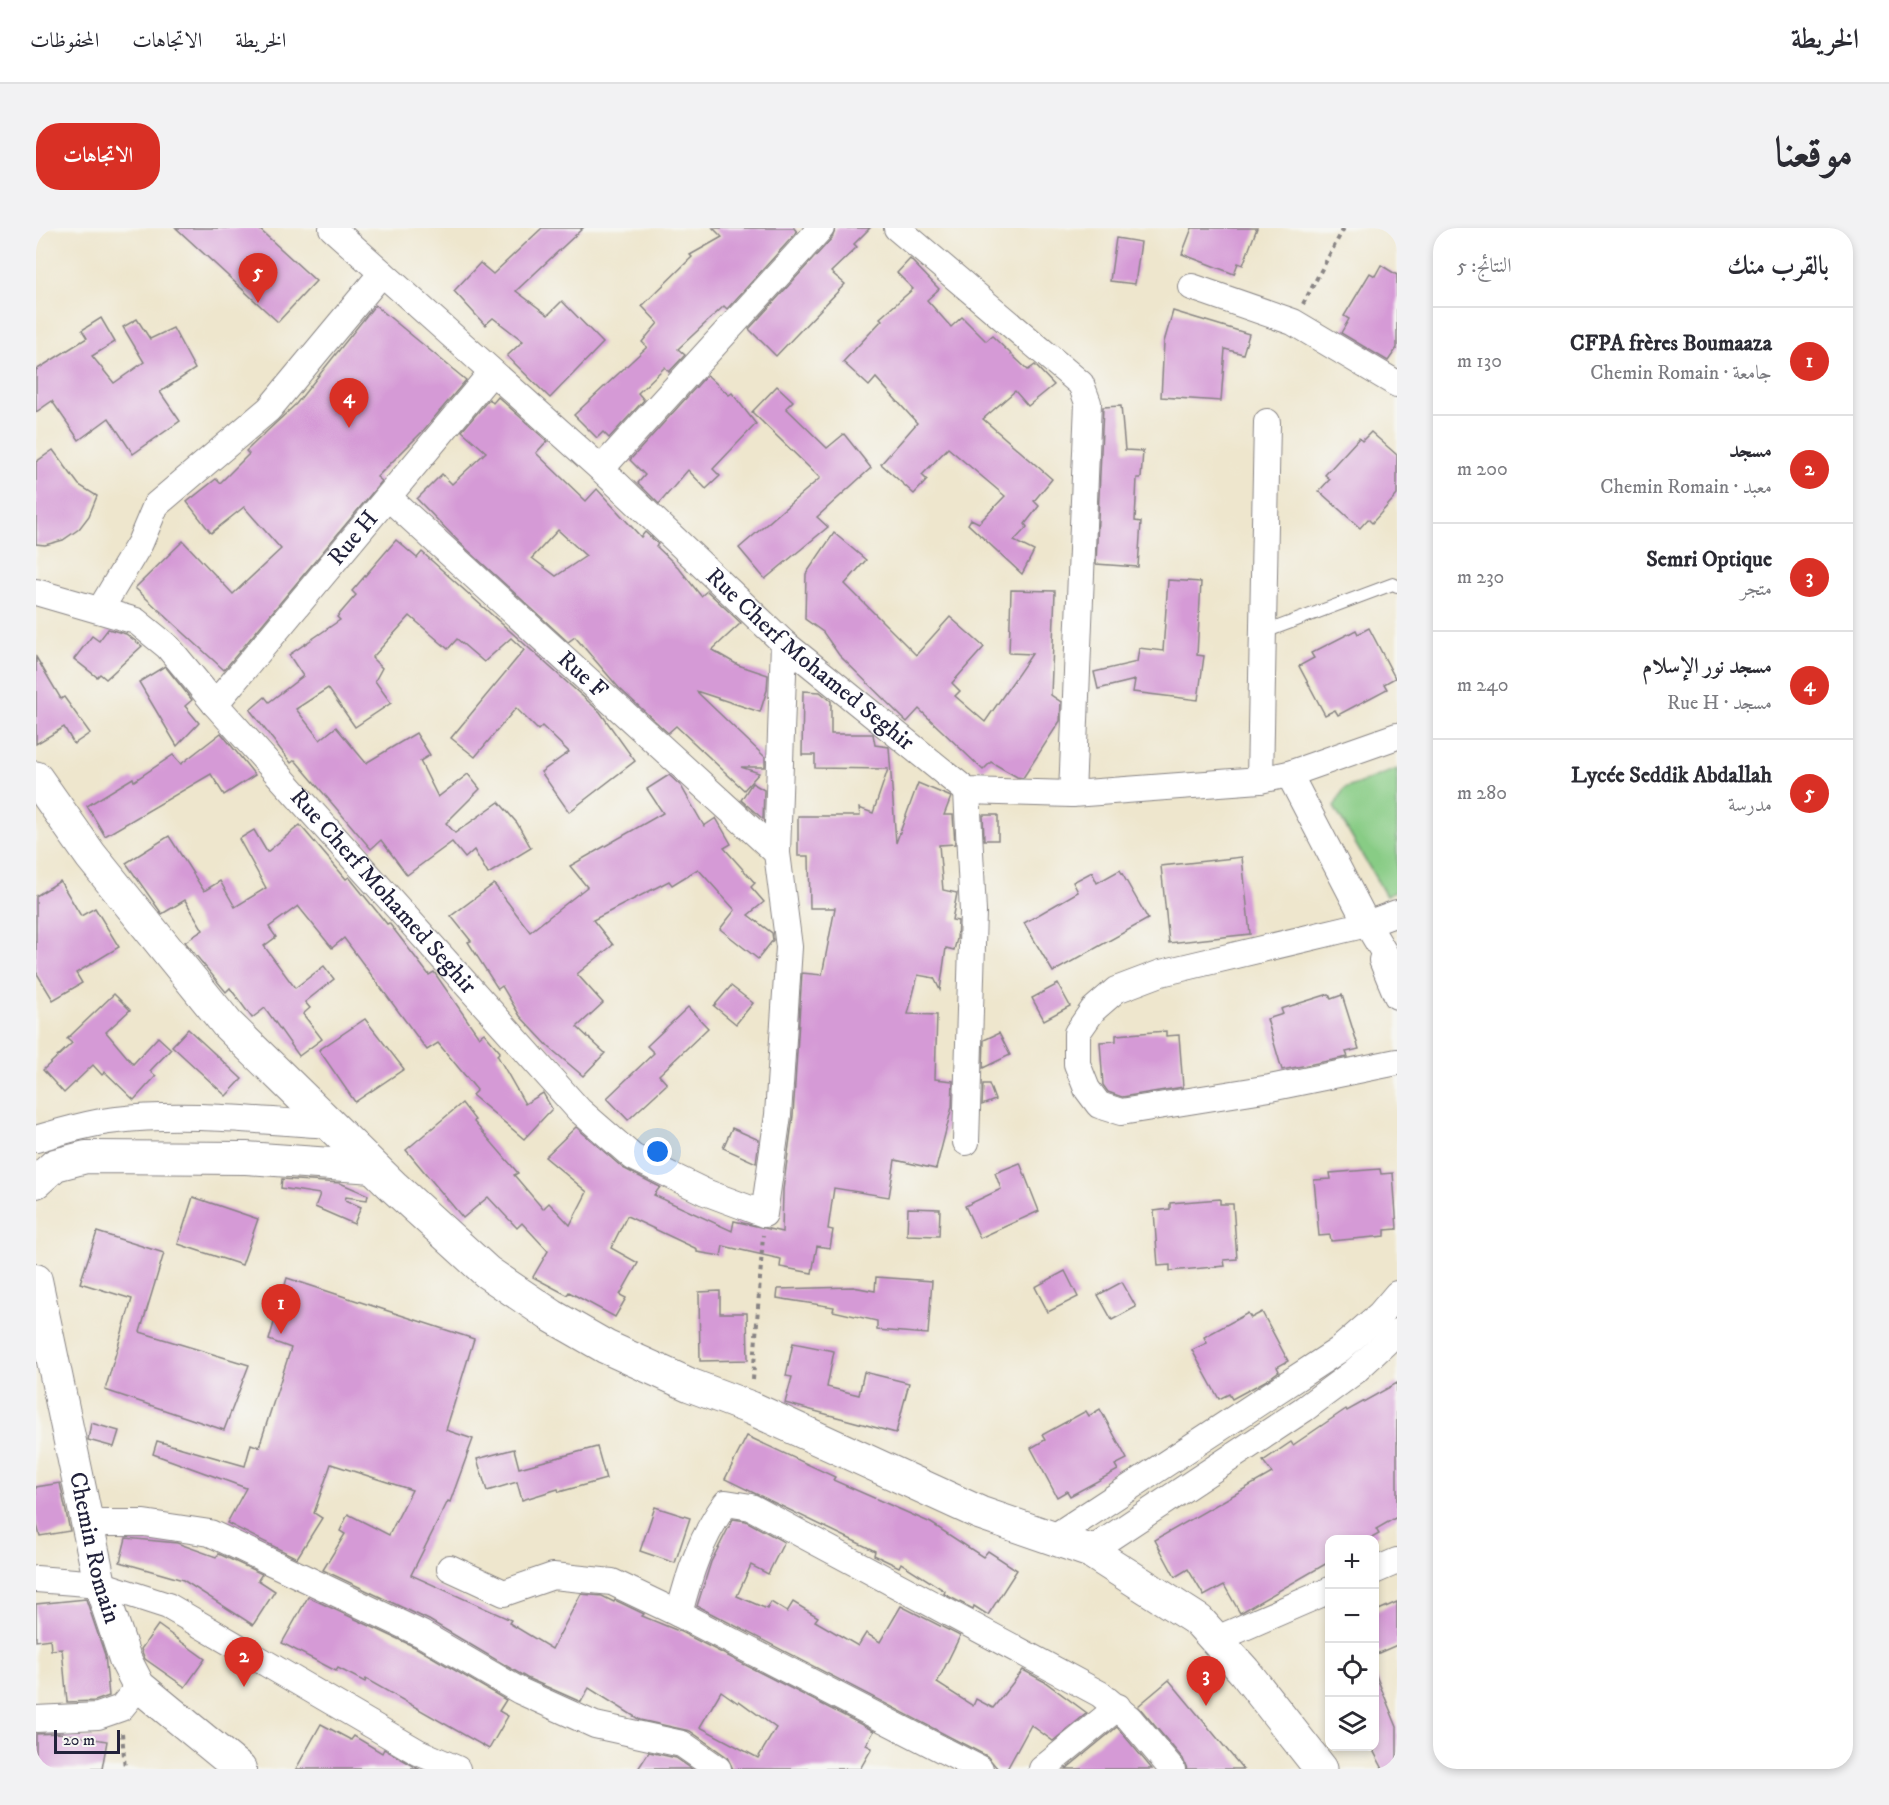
<!DOCTYPE html>
<html lang="ar">
<head>
<meta charset="utf-8">
<style>
	:root { --surface:#fff; --page:#f2f2f3; --text:#2b2b33; --muted:#7c7c81; --line:#e1e1e2; --accent:#d93025 }
	body { margin:0; font-family:"IM FELL DW Pica",Amiri,serif; background:var(--page); color:var(--text); direction:rtl }
	.controls { position:absolute; right:18px; bottom:18px; display:grid; overflow:hidden; border-radius:12px; box-shadow:0 3px 9px #0003 }
	.controls button { width:54px; height:54px; display:grid; place-items:center; padding:0; border:0; border-bottom:2px solid var(--line); background:var(--surface); color:var(--text); font:30px sans-serif }
	.scale { position:absolute; left:18px; bottom:15px; width:66px; box-sizing:border-box; padding-left:6px; border:3px solid #22223b; border-top:0; font-size:16px; line-height:21px; white-space:nowrap; color:#22223b; -webkit-text-stroke:4px #f6f6f2; paint-order:stroke }
	.you { position:absolute; left:622px; top:924px; width:21px; height:21px; margin:-15px; border:4px solid #fff; border-radius:50%; background:#1a73e8; box-shadow:0 0 0 9px #1a73e833 }
	.badge { display:grid; place-items:center; width:39px; height:39px; border-radius:50%; background:var(--accent); color:#fff; font-size:20px; font-weight:700 }
	.pin { position:absolute; translate:-50% -50px; filter:drop-shadow(0 2px 3px #0008) }
	.pin::after { content:''; position:absolute; top:32px; width:21px; height:18px; background:inherit; clip-path:polygon(0 0,100% 0,50% 100%) }
	.list { margin:0; padding:0; list-style:none }
	h2 { display:flex; justify-content:space-between; align-items:center; height:78px; margin:0; padding:0 24px; font-size:26px }
	h2 small { font-size:20px; font-weight:400; color:var(--muted) }
	.list li { display:grid; grid-template-columns:39px 1fr auto; gap:18px; align-items:center; box-sizing:border-box; height:108px; padding:0 24px; border-top:2px solid var(--line) }
	.list b { display:block; font-size:22px; white-space:nowrap }
	.list p { margin:0; font-size:20px; white-space:nowrap; color:var(--muted) }
	.list em { font-size:20px; font-style:normal; color:var(--muted) }
	.icon { flex:none; width:33px; height:33px; fill:none; stroke:currentColor; stroke-width:2; stroke-linecap:round; stroke-linejoin:round }
	.map { position:relative; flex:none; width:1361px; height:1541px; overflow:hidden; direction:ltr; border-radius:24px }
	header { display:flex; align-items:center; gap:36px; box-sizing:border-box; height:84px; padding:0 30px; background:var(--surface); border-bottom:2px solid var(--line) }
	header strong { font-size:28px }
	nav { display:flex; gap:33px; margin-inline-start:auto; font-size:21px }
	.intro { display:flex; align-items:center; justify-content:space-between; box-sizing:border-box; height:144px; padding:0 36px }
	h1 { margin:0; font-size:42px }
	.button { padding:15px 27px; border-radius:24px; background:var(--accent); color:#fff; font-size:21px; font-weight:700 }
	main { display:flex; gap:36px; padding:0 36px }
	aside { flex:1; background:var(--surface); border-radius:24px; box-shadow:0 3px 9px #0003 }
	.map>svg:first-child { display:block }
</style>
</head>
<body>
<header>
<strong>الخريطة</strong>
<nav><a>الخريطة</a><a>الاتجاهات</a><a>المحفوظات</a></nav>
</header>
<div class="intro"><h1>موقعنا</h1><a class="button">الاتجاهات</a></div>
<main>
<aside>
<h2>بالقرب منك<small>النتائج: 5</small></h2>
<ul class="list">
<li><span class="badge">1</span><div><b>CFPA frères Boumaaza</b><p>جامعة · Chemin Romain</p></div><em>130 m</em></li>
<li><span class="badge">2</span><div><b>مسجد</b><p>معبد · Chemin Romain</p></div><em>200 m</em></li>
<li><span class="badge">3</span><div><b>Semri Optique</b><p>متجر</p></div><em>230 m</em></li>
<li><span class="badge">4</span><div><b>مسجد نور الإسلام</b><p>مسجد · Rue H</p></div><em>240 m</em></li>
<li><span class="badge">5</span><div><b>Lycée Seddik Abdallah</b><p>مدرسة</p></div><em>280 m</em></li>
</ul>
</aside>
<div class="map">
<svg width="1361" height="1541" viewBox="0 0 1361 1541">
	<rect width="100%" height="100%" fill="#f6f6f2"/>
	<filter id="ink" filterUnits="userSpaceOnUse"><feTurbulence type="fractalNoise" baseFrequency=".0167" numOctaves="2"/><feDisplacementMap in="SourceGraphic" scale="12" xChannelSelector="R" yChannelSelector="G"/><feConvolveMatrix kernelMatrix="1 2 1 2 8 2 1 2 1" color-interpolation-filters="sRGB"/></filter>
	<filter id="wash" filterUnits="userSpaceOnUse"><feTurbulence type="fractalNoise" baseFrequency=".008" numOctaves="4" result="noise"/><feDisplacementMap in="SourceGraphic" scale="24" xChannelSelector="R" yChannelSelector="G"/><feGaussianBlur stdDeviation="1.35" result="paint"/><feColorMatrix in="noise" values="0 0 0 0 0 0 0 0 0 0 0 0 0 0 0 0 0 1.4 0 .05"/><feComposite in="paint" operator="in"/></filter>
	<g filter="url(#wash)">
		<rect width="100%" height="100%" fill="#eee6cd"/>
		<path fill="#88cc85" stroke="#557760" stroke-width="1.5" d="M1361,541V663L1350,668L1298,579L1308,561Z"/>
		<g id="blocks">
			<g fill="#d59ad6" fill-rule="evenodd">
				<path d="M140,0H222L280,53L242,94Z"/>
				<path d="M506,0H547L480,63L512,87L526,73L567,115L514,170L471,128L487,113L457,90L449,97L418,63L444,35L457,46Z"/>
				<path d="M677,0H758L761,4L691,81L688,78L642,121L649,127L633,144L629,139L602,165L608,172L573,210L567,204L561,210L538,187L611,119L606,114L622,95L606,78L656,29L654,27L686,9Z"/>
				<path d="M800,0H834L818,16L821,19L795,44L809,56L740,128L713,101L796,10Z"/>
				<path d="M1156,0H1221L1207,37L1202,35L1198,46L1146,26Z"/>
				<path d="M1080,10L1105,14L1099,56L1074,53Z"/>
				<path d="M874,31L903,61L891,72L915,99L926,89L950,113L956,108L992,142L999,137L1018,157L992,178L979,163L947,191L1016,251L998,273L1003,278L989,296L991,299L978,313L998,323L986,346L932,296L935,291L943,295L969,268L912,220L886,247L891,252L878,266L845,236L881,195L840,150L833,158L807,134L846,92L844,90L877,61L861,45Z"/>
				<path d="M1345,37L1361,47V120L1352,133L1305,105L1313,91L1308,88L1334,45L1339,48Z"/>
				<path d="M339,77L430,152L386,204L341,249L346,253L188,442L99,360L147,313L197,366L245,321L208,279L175,305L151,274L180,251L184,255L213,226L210,223L260,176Z"/>
				<path d="M1137,83L1213,106L1207,126L1189,121L1185,173L1125,169L1128,114Z"/>
				<path d="M65,90L79,114L56,128L78,155L108,134L87,99L101,91L114,111L137,100L159,141L124,164L144,193L97,226L73,190L43,212L16,173L0,184V142L51,110L46,102Z"/>
				<path d="M671,147L693,167L696,165L720,196L677,241L684,248L670,261L652,242L623,276L602,255L609,247L594,232Z"/>
				<path d="M741,158L757,173L750,180L791,220L808,206L835,240L781,289L792,299L729,351L703,320L784,250L716,184Z"/>
				<path d="M462,169L511,213L500,225L550,273L561,261L605,309L609,304L622,316L620,318L642,339L665,368L671,363L705,395L676,422L702,437L732,447L731,462L724,484L660,463L729,529V539H705L723,545L708,562L640,498L632,505L583,460L539,409L532,414L423,314L381,271L406,246L416,256L450,224L426,203L453,171L457,175ZM522,302L550,328L520,348L496,330Z"/>
				<path d="M1085,178L1089,222L1107,223L1105,250H1101L1099,293L1105,294L1102,339L1060,336L1067,179Z"/>
				<path d="M1335,204L1361,227V267L1336,295L1332,291L1324,300L1283,263L1294,251L1289,247L1323,210L1326,213Z"/>
				<path d="M17,222L43,257L61,268L53,288L43,301L27,312L9,317L0,316V234Z"/>
				<path d="M798,305L830,332L809,356L880,427L914,389L948,419L916,455L924,463L919,468L949,494L996,426L973,425L975,362L1019,363L1015,467L1025,474L1024,493L987,550L981,549L955,534L947,542L883,481L871,494L803,427L787,404L769,391L770,346Z"/>
				<path d="M360,312L381,330L386,324L564,484L599,533L533,584L505,544L533,524L506,498L502,502L480,480L439,529L415,510L488,422L475,410L448,434L421,411L412,421L374,388L336,430L346,440L339,453L355,475L319,499L292,460L260,481L284,512L300,499L330,535L380,505L394,527L384,533L402,569L432,546L444,561L410,595L419,605L463,574L481,595L495,620L452,646L438,622L429,630L416,614L371,647L345,612L335,621L259,532L255,535L214,482L229,469L233,474L267,448L253,427L304,392L301,389L320,367L316,363Z"/>
				<path d="M1132,352L1165,354L1161,427L1168,428L1162,472L1097,464L1099,452L1062,461L1058,444L1101,434L1103,420L1127,423Z"/>
				<path d="M1333,400L1359,450L1348,456L1351,461L1302,487L1299,482L1289,487L1263,438L1278,430L1275,425L1320,402L1322,406Z"/>
				<path d="M72,401L90,406L106,418L70,451L64,446L61,449L38,431L56,408L63,413Z"/>
				<path d="M0,429L25,471L28,469L54,505L38,516L28,499L0,516Z"/>
				<path d="M129,438L156,472L149,478L163,495L141,518L103,454Z"/>
				<path d="M767,463L784,464L795,473V506H837L839,517L853,519L860,615L882,555L915,569L908,587H917L919,616L903,617L907,662L921,665L916,692L922,693L921,711L918,722L910,720L904,762L898,750L882,747L872,786L901,787L899,851L917,853L916,879L900,941L859,932L853,969L798,960L792,1001L797,1002L794,1020L781,1018L776,1045L744,1039L745,1031L687,1018L685,1028L661,1024V1021L591,988L575,1020L602,1035L584,1067L590,1070L579,1089L533,1064L531,1067L497,1049L512,1023L486,995L481,1000L452,969L427,990L370,922L426,875L439,892L438,894L482,945L478,947L507,981L513,975L534,997L551,964L509,929L540,899L587,940L624,959L618,967L696,1003L698,993L746,1004L747,962L757,888L766,745L786,747L799,680H774L773,628H762V588H824L823,580L837,585L852,541L779,540V527H766Z"/>
				<path d="M185,505L219,547L188,567L175,546L69,608L51,578L97,550L98,553L137,527L145,536Z"/>
				<path d="M633,547L645,558L668,598L680,590L695,616L688,620L719,655L715,659L728,674L712,687L736,705L737,712L722,731L684,701L699,682L662,641L636,657L633,653L557,692L577,717L541,746L567,775L541,799L569,825L547,848L514,820L484,788L466,758L462,761L432,714L435,713L415,688L458,656L494,704L551,659L534,638L627,585L611,561Z"/>
				<path d="M716,555L728,562L727,591L705,572Z"/>
				<path d="M947,587H962V612H948Z"/>
				<path d="M264,597L310,651L313,649L351,696L353,695L393,747L398,744L443,809L448,805L464,824L461,827L489,876L507,865L516,881L488,911L436,867L441,862L402,815L391,822L308,710L296,720L262,678L233,699L240,709L228,718L259,760L288,738L298,751L269,774L274,780L267,786L286,811L263,828L229,780L216,790L194,760L190,764L149,714L167,702L149,672L126,686L90,635L133,608L168,663L184,653L199,679L230,660L203,611L218,602L231,624Z"/>
				<path d="M1206,629L1214,706L1133,715L1125,638Z"/>
				<path d="M1084,642L1112,691L1017,744L988,695L1042,664L1037,654L1056,644L1061,655Z"/>
				<path d="M24,653L45,688L59,680L83,719L40,745L46,755L17,772L0,744V668Z"/>
				<path d="M1022,756L1034,778L1008,792L996,770Z"/>
				<path d="M695,758L717,775L700,796L678,778Z"/>
				<path d="M78,766L94,782L70,804L97,836L122,809L135,821L114,843L120,848L98,872L69,844L66,847L57,837L28,865L7,842L36,815L31,811Z"/>
				<path d="M1293,766L1295,771L1306,767L1323,821L1310,824L1312,829L1246,842L1231,791L1247,786L1245,781Z"/>
				<path d="M652,779L672,800L623,847L631,856L592,892L571,870L618,825L611,818Z"/>
				<path d="M329,791L368,841L319,874L283,822Z"/>
				<path d="M152,801L206,851L190,868L136,818Z"/>
				<path d="M1130,803V808L1143,807L1147,859L1086,869L1072,864L1067,857L1064,814L1080,813V807Z"/>
				<path d="M963,805L974,827L947,840L948,812Z"/>
				<path d="M947,856H953L959,872L946,877Z"/>
				<path d="M696,900L723,912L720,935L687,920Z"/>
				<path d="M984,935L1003,983L944,1010L929,978L965,961L959,945Z"/>
				<path d="M1344,941L1345,946L1357,945L1361,1001L1349,1002V1008L1295,1013L1294,1007L1283,1008L1278,952L1295,951L1294,945Z"/>
				<path d="M246,951L304,955L332,967L331,972L310,969L309,972L325,979L318,996L279,979L284,966L245,960Z"/>
				<path d="M157,969L222,991L206,1037L142,1016Z"/>
				<path d="M1184,971V976H1197L1201,1031L1188,1032L1189,1038L1134,1043V1037L1122,1038L1118,983L1134,981V975Z"/>
				<path d="M872,980L904,981L903,1008L871,1007Z"/>
				<path d="M61,1004L128,1025L104,1104L213,1137L188,1202L69,1162L96,1071L44,1055Z"/>
				<path d="M1029,1043L1042,1069L1012,1084L999,1059Z"/>
				<path d="M840,1049L896,1053L892,1106L841,1102V1093L797,1083L798,1079L741,1070L742,1061L817,1059L839,1063Z"/>
				<path d="M251,1050L438,1111L410,1202L437,1211L414,1274L412,1273L375,1347L475,1392L473,1395L516,1421L545,1366L566,1368L578,1374L579,1372L608,1386L606,1388L645,1404L838,1503L830,1517L836,1520L824,1541H697L691,1529L654,1503L604,1492L553,1460L545,1474L491,1450L393,1392L287,1342L309,1306L304,1303L312,1286L353,1307L376,1262L295,1236L278,1285L286,1290L261,1330L191,1295L210,1260L117,1226L121,1213L209,1238L215,1216L223,1219L255,1120L233,1112ZM685,1463L702,1475L703,1473L740,1500L722,1530L664,1499Z"/>
				<path d="M1086,1054L1100,1079L1076,1092L1062,1067Z"/>
				<path d="M684,1063V1085H711L712,1132L664,1133L663,1064Z"/>
				<path d="M1226,1084L1252,1133L1241,1139L1243,1143L1231,1152L1196,1171L1193,1166L1183,1171L1156,1122L1171,1115L1168,1109L1212,1085L1215,1090Z"/>
				<path d="M757,1115L798,1123L791,1159L823,1167L828,1144L873,1155L860,1205L749,1175L756,1149L750,1148Z"/>
				<path d="M1361,1155V1289L1340,1301L1343,1306L1334,1311H1293V1334L1204,1385L1188,1357L1168,1368L1152,1341L1139,1349L1119,1312L1236,1245L1227,1233L1255,1214L1257,1217L1310,1181L1311,1183Z"/>
				<path d="M1064,1181L1091,1231L1079,1237L1082,1242L1034,1268L1031,1263L1021,1269L995,1220L1009,1212L1006,1207L1050,1183L1053,1188Z"/>
				<path d="M55,1195L83,1203L78,1219L52,1212Z"/>
				<path d="M711,1208L799,1249L797,1252L895,1295L947,1329L952,1323L981,1342L952,1387L938,1378L937,1381L908,1366L909,1363L865,1335L863,1339L838,1327L839,1323L689,1251Z"/>
				<path d="M561,1219L570,1251L523,1264L522,1261L486,1272L481,1254L451,1263L441,1231L478,1221L483,1240Z"/>
				<path d="M24,1255L34,1303L4,1308L0,1294V1259Z"/>
				<path d="M619,1279L654,1290L639,1335L604,1323Z"/>
				<path d="M697,1291L710,1293L748,1314L732,1346L715,1337L701,1368L731,1381L735,1374L751,1384L757,1374L782,1389L779,1393L822,1418L830,1405L844,1414L865,1378L924,1408L901,1455L937,1478L940,1471L957,1480L987,1442L1009,1454L1051,1485L1017,1513L995,1497L971,1541H962L951,1528L661,1378L675,1334Z"/>
				<path d="M90,1310L141,1315L180,1329L183,1326L226,1346L222,1352L239,1363L217,1397L147,1352L84,1334Z"/>
				<path d="M272,1369L379,1419L470,1472L463,1483L472,1488L453,1521L330,1451L329,1454L302,1440L300,1443L246,1415Z"/>
				<path d="M50,1371L69,1427L73,1468L59,1473L31,1474L26,1421L15,1422L14,1411L0,1413V1376Z"/>
				<path d="M1361,1374V1417L1338,1427V1384Z"/>
				<path d="M122,1397L169,1431L149,1459L109,1431L106,1424L105,1421Z"/>
				<path d="M1339,1445L1361,1499V1541H1347L1338,1524Z"/>
				<path d="M1133,1452L1207,1541H1151L1147,1531L1102,1478Z"/>
				<path d="M285,1496L315,1512L318,1508L346,1525L348,1521L383,1541H260Z"/>
				<path d="M1081,1499L1116,1541H1030Z"/>
				<path d="M23,1505L71,1513L66,1541H0V1506Z"/>
				<path d="M613,1524L640,1530L656,1541H602Z"/>
			</g>
		</g>
	</g>
	<g filter="url(#ink)">
		<use href="#blocks" fill-opacity="0" stroke="#888484" stroke-width="1.5"/>
		<g fill="none" stroke-linecap="round" stroke-linejoin="round">
			<g stroke="#888484" stroke-width="14">
				<path id="service" d="M1226,405L1357,356L1361,358"/>
			</g>
			<g stroke="#888484" stroke-width="28">
				<g id="minor">
					<path id="s1" d="M296,0L565,241L748,415L931,563L1036,566L1224,552L1253,546L1361,508"/>
					<path d="M861,0L1045,156L1052,175L1036,566"/>
					<path d="M1156,59L1257,94L1361,156"/>
					<path d="M565,241L785,0"/>
					<path id="s2" d="M353,270L741,625"/>
					<path id="s3" d="M0,364L100,393L132,419L179,476L543,882L597,929L669,964L728,986L742,887L753,719L741,625L748,415"/>
					<path d="M64,382L104,315L120,277L233,181L346,45"/>
					<path id="s4" d="M179,476L456,144"/>
					<path d="M1253,546L1331,696L1361,746"/>
					<path d="M1224,552L1231,194"/>
					<path d="M1361,685L1331,696L1125,745L1080,762L1057,782L1041,805V836L1051,861L1063,877L1085,884L1234,860L1361,834"/>
					<path d="M1346,732L1361,768"/>
					<path d="M0,911C27,903 53,895 81,892C151,884 224,893 294,897"/>
					<path d="M930,914L937,684L931,563"/>
					<path d="M53,1295H108L174,1305L386,1406L484,1463L559,1497L646,1516L682,1541"/>
					<path d="M1018,1309L1303,1122L1344,1086L1361,1066"/>
					<path d="M1054,1323L1268,1181L1318,1144L1361,1104"/>
					<path d="M414,1340L468,1365L517,1348L576,1354L643,1386L944,1541"/>
					<path d="M1338,1343L1361,1333"/>
					<path d="M0,1351L64,1356L132,1378L382,1524L421,1541"/>
					<path d="M643,1386C653,1346 665,1309 690,1275L715,1279L1064,1466L1093,1490L1136,1541"/>
					<path d="M1181,1411L1294,1362"/>
					<path d="M0,1491L62,1488L85,1480L103,1458"/>
					<path d="M1006,1541L1082,1479"/>
				</g>
			</g>
			<g stroke="#888484" stroke-width="34">
				<g id="tertiary">
					<path d="M0,954L19,937L50,929L210,930L337,939"/>
					<path id="s5" d="M0,1052L64,1356L89,1431L103,1458L204,1541"/>
				</g>
			</g>
			<g stroke="#888484" stroke-width="35">
				<path id="primary" d="M0,550L55,628L191,796L358,959L451,1044L516,1088L570,1119L654,1157L715,1180L944,1285L1054,1323L1163,1393L1208,1443L1285,1541"/>
			</g>
			<g stroke="#888484" stroke-width="4" stroke-dasharray="4.5 4.5" stroke-linecap="butt">
				<path d="M1267,76L1308,0"/>
				<path d="M717,1152L727,1007"/>
				<path d="M86,1505L89,1541"/>
			</g>
			<use href="#service" stroke="#fff" stroke-width="12"/>
			<use href="#minor" stroke="#fff" stroke-width="26"/>
			<use href="#tertiary" stroke="#fff" stroke-width="32"/>
			<use href="#primary" stroke="#fff" stroke-width="33"/>
		</g>
	</g>
	<g text-anchor="middle" dominant-baseline="central" stroke-width="6" stroke-linejoin="round" paint-order="stroke">
		<g font-size="24" fill="#22223b" stroke="#f6f6f2">
			<text stroke="none"><textPath href="#s4" startOffset="216">Rue H</textPath></text>
			<text stroke="none"><textPath href="#s1" startOffset="644">Rue Cherf Mohamed Seghir</textPath></text>
			<text stroke="none"><textPath href="#s2" startOffset="262">Rue F</textPath></text>
			<text stroke="none"><textPath href="#s3" startOffset="471">Rue Cherf Mohamed Seghir</textPath></text>
			<text stroke="none"><textPath href="#s5" startOffset="274">Chemin Romain</textPath></text>
		</g>
	</g>
</svg>
<div class="controls">
<button>+</button>
<button>−</button>
<button><svg class="icon" aria-label="locate" viewBox="0 0 24 24"><circle cx="12" cy="12" r="6"/><path d="M12 2v4M12 18v4M2 12h4M18 12h4"/></svg></button>
<button><svg class="icon" aria-label="layers" viewBox="0 0 24 24"><path d="M12 4l9 5-9 5-9-5zM3 14l9 5 9-5"/></svg></button>
</div>
<div class="scale">20 m</div>
<div class="you"></div>
<div class="pin badge" style="left:245px;top:1106px">1</div>
<div class="pin badge" style="left:208px;top:1459px">2</div>
<div class="pin badge" style="left:1170px;top:1478px">3</div>
<div class="pin badge" style="left:313px;top:200px">4</div>
<div class="pin badge" style="left:222px;top:75px">5</div>
</div>
</main>
</body>
</html>
